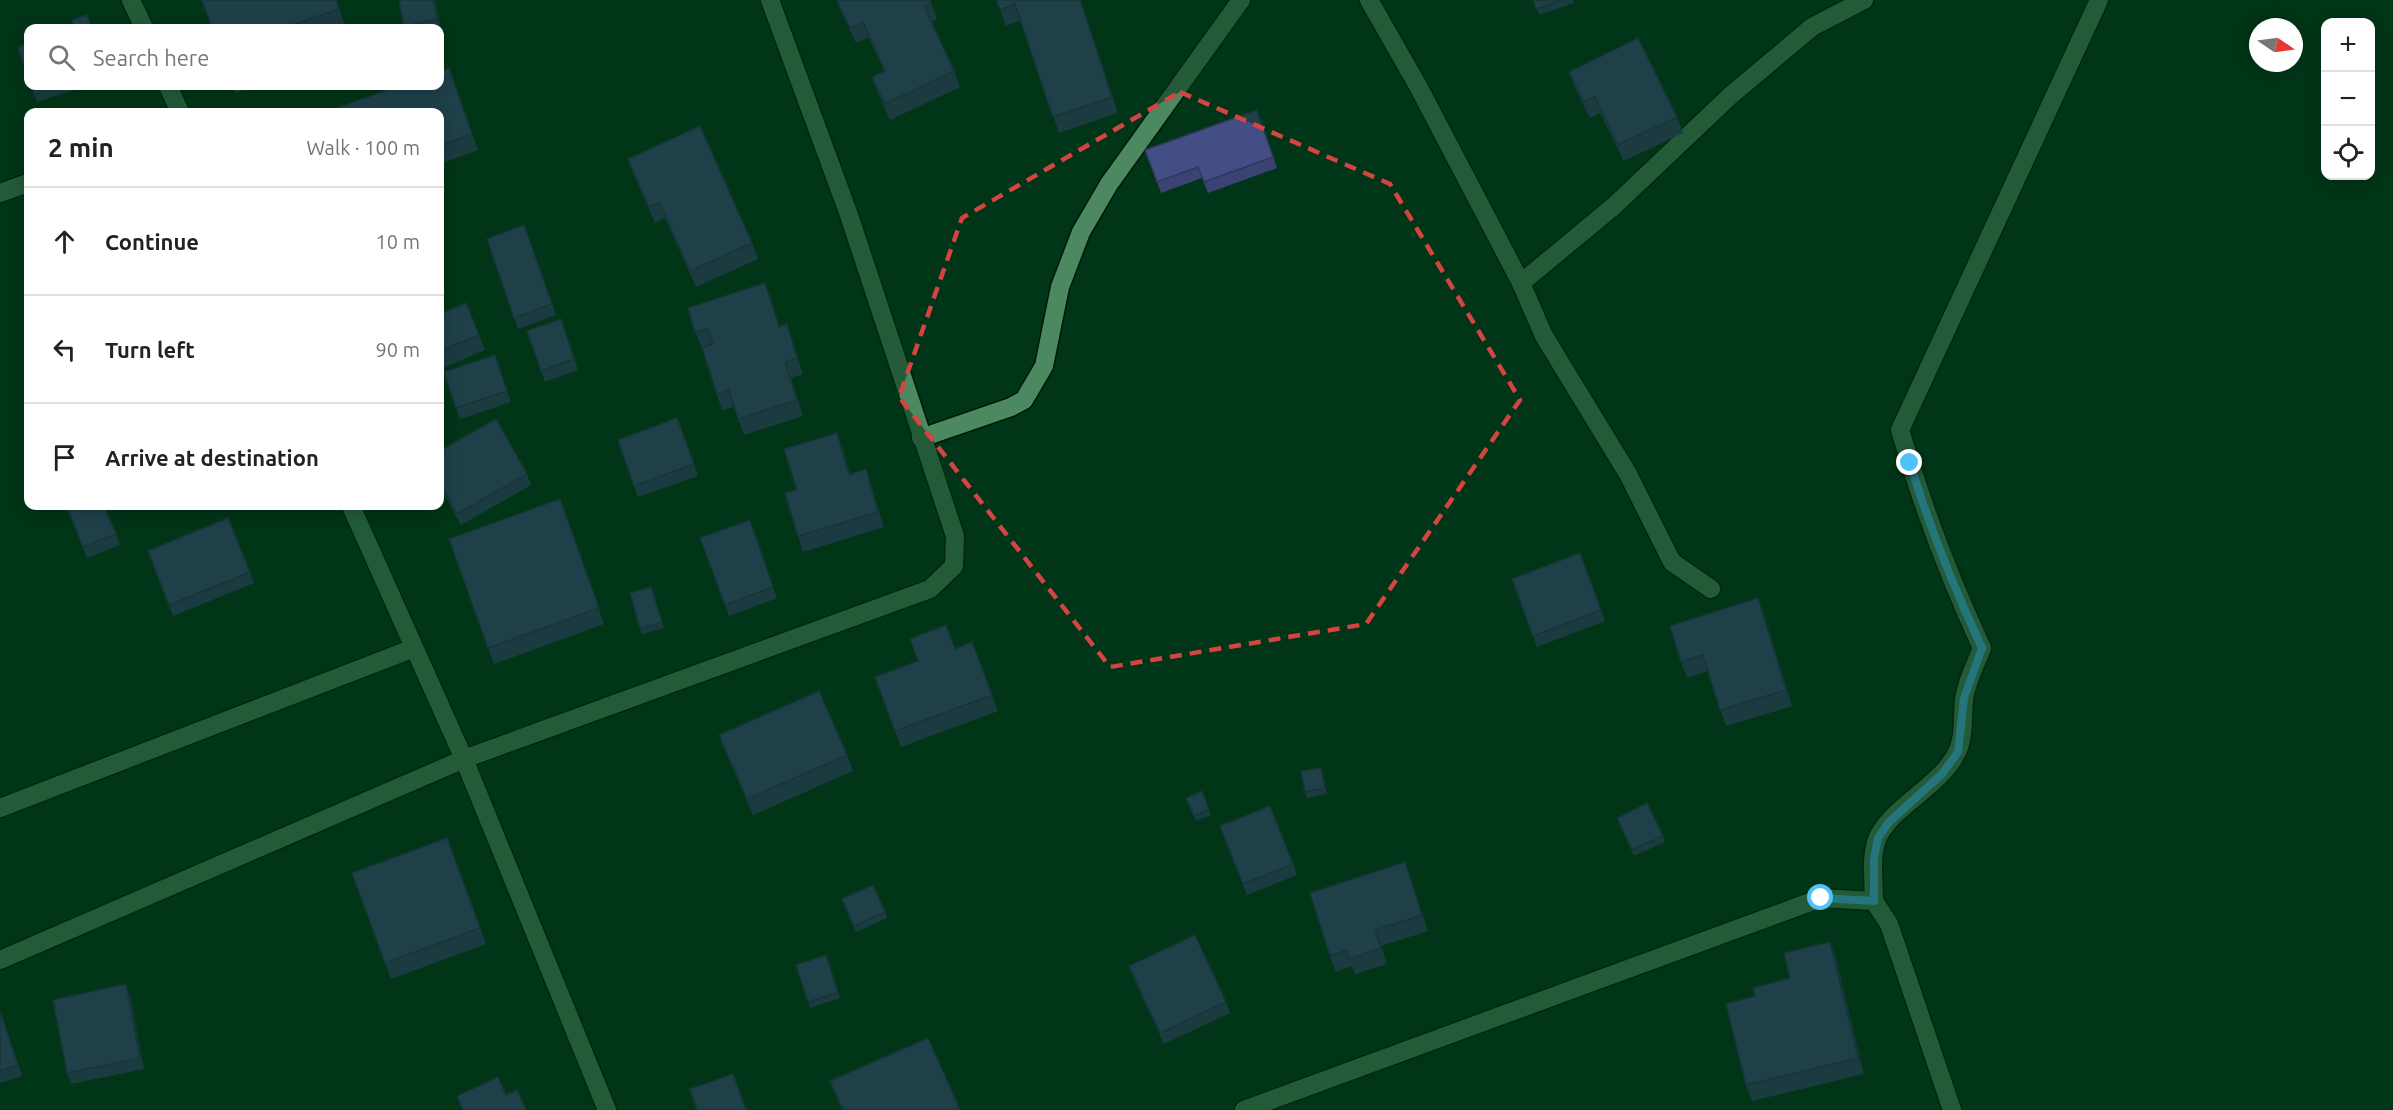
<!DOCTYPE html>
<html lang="en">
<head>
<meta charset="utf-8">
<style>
	:root { --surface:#fff; --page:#f2f2f2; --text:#222; --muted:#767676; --line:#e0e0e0 }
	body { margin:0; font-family:Ubuntu,sans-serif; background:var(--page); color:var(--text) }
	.controls { position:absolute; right:18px; top:18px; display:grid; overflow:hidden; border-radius:12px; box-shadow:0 3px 15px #0003 }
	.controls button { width:54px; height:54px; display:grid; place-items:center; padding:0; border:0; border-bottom:2px solid var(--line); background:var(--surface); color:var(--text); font:30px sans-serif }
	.compass { position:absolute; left:2249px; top:18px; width:54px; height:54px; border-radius:50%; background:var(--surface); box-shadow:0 3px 15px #0003; rotate:103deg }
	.stop { position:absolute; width:18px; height:18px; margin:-14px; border:4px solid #4fc3f7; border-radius:50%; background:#fff }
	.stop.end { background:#4fc3f7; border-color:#fff; box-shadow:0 2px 6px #0008 }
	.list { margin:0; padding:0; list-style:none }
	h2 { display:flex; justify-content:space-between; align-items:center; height:78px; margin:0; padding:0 24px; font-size:26px }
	h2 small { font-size:20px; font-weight:400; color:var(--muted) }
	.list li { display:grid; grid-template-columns:39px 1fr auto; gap:18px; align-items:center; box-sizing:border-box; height:108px; padding:0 24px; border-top:2px solid var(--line) }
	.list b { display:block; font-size:22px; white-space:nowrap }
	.list em { font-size:20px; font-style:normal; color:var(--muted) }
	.icon { flex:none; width:33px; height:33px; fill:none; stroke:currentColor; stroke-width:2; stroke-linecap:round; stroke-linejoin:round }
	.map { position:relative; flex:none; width:2393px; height:1110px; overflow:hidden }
	.search { position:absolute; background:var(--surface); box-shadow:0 3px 15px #0003; left:24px; top:24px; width:420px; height:66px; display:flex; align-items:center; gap:15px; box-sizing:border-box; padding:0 21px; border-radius:12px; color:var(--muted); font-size:22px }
	.panel { position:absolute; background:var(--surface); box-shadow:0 3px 15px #0003; left:24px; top:108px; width:420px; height:402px; border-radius:12px }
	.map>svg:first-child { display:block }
</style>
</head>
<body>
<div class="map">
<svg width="2393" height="1110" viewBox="0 0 2393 1110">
	<rect width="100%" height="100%" fill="#013518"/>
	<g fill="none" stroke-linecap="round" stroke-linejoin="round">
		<g stroke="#001a07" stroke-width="21">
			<g id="street">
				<path d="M131,0L144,28"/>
				<path d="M1369,0L1418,86L1521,283L1614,206L1730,96L1812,27L1864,0"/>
				<path d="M168,86L180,112"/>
				<path d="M0,193L28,183"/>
				<path d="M1521,283L1544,336L1628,474L1672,562L1711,589"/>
				<path d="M921,438L1011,407L1024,400L1044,366L1060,287L1081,232L1109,184L1241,0"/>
				<path d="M351,506L464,759L607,1110"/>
				<path d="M0,808L414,648"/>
				<path d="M1874,901C1874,882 1870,855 1878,837C1894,805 1939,787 1956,754C1965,738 1962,717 1964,700C1966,682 1976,664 1982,648C1949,577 1922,505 1900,430L2099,0"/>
				<path d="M0,960L464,759L930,589L954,566L955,536L849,215L770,0"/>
				<path d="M1244,1110L1821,898L1874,901L1889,924L1952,1110"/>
			</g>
		</g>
		<use href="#street" stroke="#4c8960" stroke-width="18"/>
	</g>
	<g fill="#3a4372">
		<path d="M336,0L345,25L334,28H212Z"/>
		<path d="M399,0H435L442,35L440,36V28H405Z"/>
		<path d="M836,0H930L937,19L931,22L954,71L960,87L890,120L878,93L872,77L884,71L869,38L856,43Z"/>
		<path d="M996,0H1080L1118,113L1059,133L1021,20L1006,26Z"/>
		<path d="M1533,0H1573L1574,3L1539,15Z"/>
		<path d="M449,68L478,150L440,164V112Z"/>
		<path d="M1569,72L1677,117L1683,133L1624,161L1600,113L1590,118L1575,88Z"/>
		<path d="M31,86H86L37,102Z"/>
		<path d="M232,86H257L235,93Z"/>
		<path d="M1257,110L1277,168L1208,193L1202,178L1161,193L1157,182Z"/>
		<path d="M628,159L752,243L758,259L696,287L665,218L655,223L634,175Z"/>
		<path d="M524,225L556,315L518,329L487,239Z"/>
		<path d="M771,299L779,327L792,340L803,374L791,378L803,416L744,435L734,407L722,410L702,348L695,332Z"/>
		<path d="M440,314L479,335L485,350L440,369Z"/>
		<path d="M561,319L578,370L545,382L527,331Z"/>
		<path d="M495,355L511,402L460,419L444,372Z"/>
		<path d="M677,418L698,476L638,497L618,440Z"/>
		<path d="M843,449L850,474L871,485L884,527L803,552L798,536L797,490Z"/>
		<path d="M440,451L527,474L531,485L461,525L440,487Z"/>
		<path d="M560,499L604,624L494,664L449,539Z"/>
		<path d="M66,506L116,534L120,545L87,558Z"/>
		<path d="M750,520L777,598L729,616L700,538Z"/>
		<path d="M148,551L250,572L254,583L173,616Z"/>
		<path d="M1580,553L1605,621L1537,647L1512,579Z"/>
		<path d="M651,587L664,628L642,634L640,629Z"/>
		<path d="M1758,598L1792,706L1726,726L1708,671L1687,678L1681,662Z"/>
		<path d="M972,642L998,711L901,747L875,677Z"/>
		<path d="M719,735L847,755L853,771L753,815L725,751Z"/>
		<path d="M1321,768L1327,794L1307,798L1305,792Z"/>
		<path d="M1202,791L1211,815L1196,821L1186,798Z"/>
		<path d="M1617,818L1663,836L1665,842L1634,856Z"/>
		<path d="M1224,837L1293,864L1297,875L1247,895Z"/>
		<path d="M447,838L486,944L391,979L352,873Z"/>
		<path d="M1410,878L1428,931L1381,946L1387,964L1355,974L1352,966L1336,972L1330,956Z"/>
		<path d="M844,904L885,912L887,918L856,932Z"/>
		<path d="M1830,942L1836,958L1864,1074L1752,1101L1746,1085L1755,996L1790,978Z"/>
		<path d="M826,955L840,998L810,1008L796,965Z"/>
		<path d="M1129,966L1226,1002L1230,1013L1164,1044L1133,977Z"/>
		<path d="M130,995L144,1069L71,1084L67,1073Z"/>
		<path d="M0,1010L22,1076L0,1083Z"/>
		<path d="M830,1081L959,1107L960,1110H842Z"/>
	</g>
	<g fill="#2f375d">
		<path d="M433,0H435L442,35L437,19Z"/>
		<path d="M787,324L792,340L803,374L797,358Z"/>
		<path d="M785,362L791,378L803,416L797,400Z"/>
		<path d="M837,433L843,449L855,491L849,475Z"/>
		<path d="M866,469L871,485L884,527L878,512Z"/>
		<path d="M1758,598L1764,614L1792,706L1786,690Z"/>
		<path d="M1830,942L1836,958L1864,1074L1858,1058Z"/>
		<path d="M126,984L130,995L144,1069L140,1058Z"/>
	</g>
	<g fill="#434e85" stroke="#2f375d" stroke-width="1.5">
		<path d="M202,0H336L339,9L283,28H212Z"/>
		<path d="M399,0H433L437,19L404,26Z"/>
		<path d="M837,0H930L931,3L924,6L954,71L885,104L872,77L885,71L863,22L850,28Z"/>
		<path d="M996,0H1080L1112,97L1053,117L1015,4L1000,10Z"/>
		<path d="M1533,0H1563L1536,9Z"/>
		<path d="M87,15L92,28H73H74L72,20Z"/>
		<path d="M1638,38L1677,117L1618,145L1595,97L1584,102L1569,72Z"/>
		<path d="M28,43V78L18,47Z"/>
		<path d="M449,68L472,134L440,146V112H325L399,86H440V71Z"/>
		<path d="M31,86H48L33,91Z"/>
		<path d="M1257,110L1273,157L1204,182L1198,167L1157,182L1145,150Z"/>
		<path d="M700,126L752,243L690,271L659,202L649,207L628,159Z"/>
		<path d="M524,225L552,304L514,318L487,239Z"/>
		<path d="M765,283L779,327L787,324L797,358L785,362L797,400L738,419L729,390L717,394L702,348L713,344L708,329L695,332L688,308Z"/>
		<path d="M466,303L479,335L440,351V314Z"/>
		<path d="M561,319L574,359L541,371L527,331Z"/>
		<path d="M495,355L507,391L456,408L444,372Z"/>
		<path d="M677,418L694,464L634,486L618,440Z"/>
		<path d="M496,419L527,474L457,514L440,483V451Z"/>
		<path d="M837,433L849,475L866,469L878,512L798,536L785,493L797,490L784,449Z"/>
		<path d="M560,499L599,608L488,648L449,539Z"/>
		<path d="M67,506H104L116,534L83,547Z"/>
		<path d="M228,518L250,572L169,605L148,551Z"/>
		<path d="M750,520L773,587L725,605L700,538Z"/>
		<path d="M1580,553L1601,610L1533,636L1512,579Z"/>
		<path d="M651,587L662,622L640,629L630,593Z"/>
		<path d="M1758,598L1786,690L1720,710L1703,655L1681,662L1670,626Z"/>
		<path d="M946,625L955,649L972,642L992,695L895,731L875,677L918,661L910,639Z"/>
		<path d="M819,691L847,755L747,799L719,735Z"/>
		<path d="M1321,768L1325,788L1305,792L1301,771Z"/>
		<path d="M1202,791L1209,809L1194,816L1186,798Z"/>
		<path d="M1647,803L1663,836L1632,850L1617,818Z"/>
		<path d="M1270,806L1293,864L1243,884L1220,826Z"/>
		<path d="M447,838L480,928L385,963L352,873Z"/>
		<path d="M1405,862L1422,915L1375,930L1381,948L1349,959L1347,950L1330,956L1310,893Z"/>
		<path d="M873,885L885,912L854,926L842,899Z"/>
		<path d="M1195,935L1226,1002L1160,1033L1129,966Z"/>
		<path d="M1830,942L1858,1058L1746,1085L1726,1004L1755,996L1753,988L1790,978L1784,953Z"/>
		<path d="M826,955L838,992L808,1002L796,965Z"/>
		<path d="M126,984L140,1058L67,1073L53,1000Z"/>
		<path d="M0,1011L18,1065L0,1071Z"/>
		<path d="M928,1038L959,1107L952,1110H843L830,1081Z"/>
		<path d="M733,1074L746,1110H697L690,1089Z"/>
		<path d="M498,1077L506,1095L517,1090L526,1110H463L457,1096Z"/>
	</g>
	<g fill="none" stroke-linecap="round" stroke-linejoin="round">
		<path stroke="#4fc3f7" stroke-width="8" d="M1821,898L1874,901V859L1878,838L1889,822L1942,774L1958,752L1964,698L1982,648C1954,588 1929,526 1910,463"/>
	</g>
	<path d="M0 0H2393V1110H0ZM1180,92L1390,184L1520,400L1366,624L1110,667L899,397L962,218Z" fill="#013518" fill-opacity=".55" fill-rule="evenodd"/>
	<path fill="none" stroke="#d44441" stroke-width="4.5" stroke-dasharray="12 8" stroke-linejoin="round" d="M1180,92L1390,184L1520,400L1366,624L1110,667L899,397L962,218Z"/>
</svg>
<div class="controls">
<button>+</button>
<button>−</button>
<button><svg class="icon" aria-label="locate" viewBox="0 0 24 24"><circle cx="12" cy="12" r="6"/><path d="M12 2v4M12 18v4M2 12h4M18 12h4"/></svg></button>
</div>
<svg class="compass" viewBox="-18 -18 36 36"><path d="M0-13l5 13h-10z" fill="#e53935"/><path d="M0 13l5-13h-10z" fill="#767676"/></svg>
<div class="stop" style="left:1821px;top:898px"></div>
<div class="stop end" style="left:1910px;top:463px"></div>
<div class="search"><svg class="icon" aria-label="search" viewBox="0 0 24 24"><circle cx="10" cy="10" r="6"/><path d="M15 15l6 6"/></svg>Search here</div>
<section class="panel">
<h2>2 min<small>Walk · 100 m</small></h2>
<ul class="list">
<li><svg class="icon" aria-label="ahead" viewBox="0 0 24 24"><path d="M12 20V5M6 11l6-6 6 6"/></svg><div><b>Continue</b></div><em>10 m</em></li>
<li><svg class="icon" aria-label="left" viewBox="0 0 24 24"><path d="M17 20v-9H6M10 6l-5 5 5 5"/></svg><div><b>Turn left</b></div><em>90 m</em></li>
<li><svg class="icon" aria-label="arrive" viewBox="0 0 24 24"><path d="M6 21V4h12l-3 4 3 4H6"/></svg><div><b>Arrive at destination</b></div></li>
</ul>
</section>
</div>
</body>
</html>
